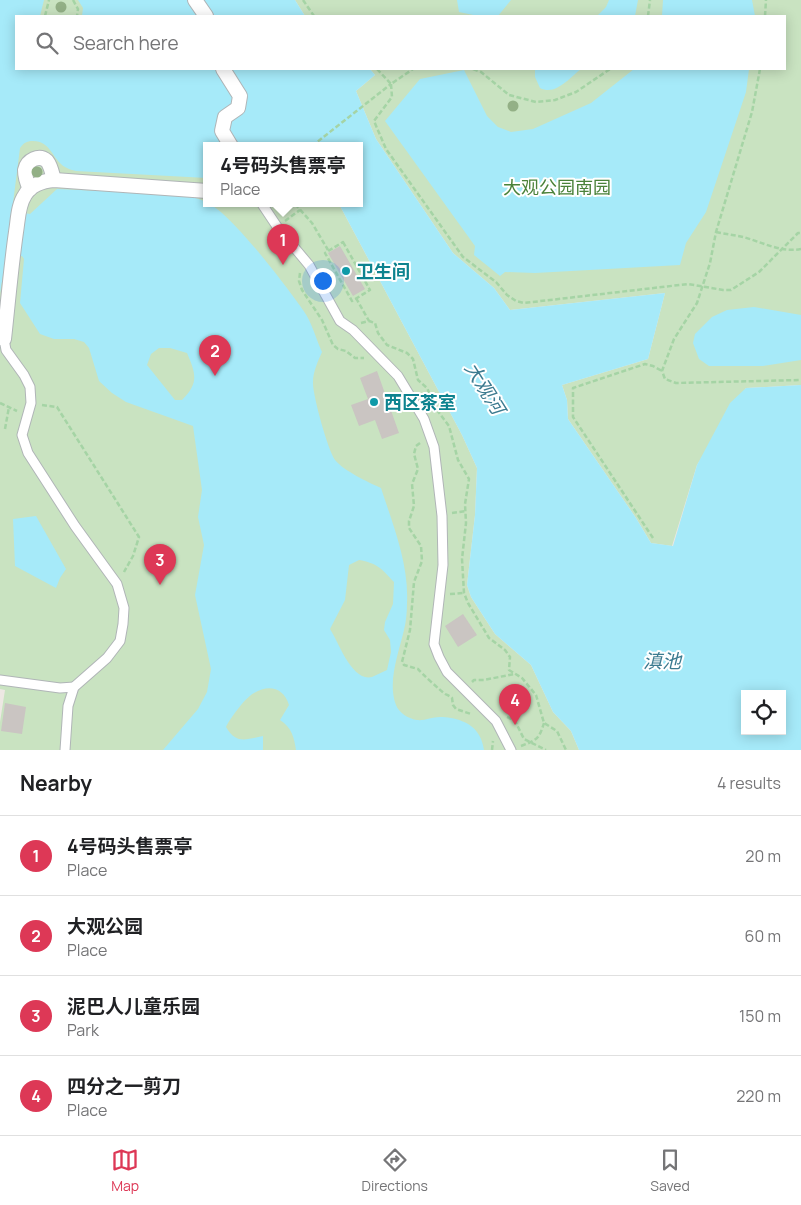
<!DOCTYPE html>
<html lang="en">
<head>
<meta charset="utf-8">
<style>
	:root { --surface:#fff; --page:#f2f2f2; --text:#202124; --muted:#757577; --line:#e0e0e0; --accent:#dd3856 }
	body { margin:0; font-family:Manrope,"Noto Sans SC",sans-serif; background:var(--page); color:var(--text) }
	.controls { position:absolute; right:15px; bottom:15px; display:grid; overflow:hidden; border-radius:0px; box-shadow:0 2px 12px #0003 }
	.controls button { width:45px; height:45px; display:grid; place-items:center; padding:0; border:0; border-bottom:1px solid var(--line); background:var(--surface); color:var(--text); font:25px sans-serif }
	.you { position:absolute; left:322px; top:280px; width:18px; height:18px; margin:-12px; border:4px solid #fff; border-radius:50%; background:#1a73e8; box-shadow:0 0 0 8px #1a73e833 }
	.badge { display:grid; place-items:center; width:32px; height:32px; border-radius:50%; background:var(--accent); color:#fff; font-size:16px; font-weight:700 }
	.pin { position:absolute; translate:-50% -41px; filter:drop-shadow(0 1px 2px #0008) }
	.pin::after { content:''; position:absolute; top:26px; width:18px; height:15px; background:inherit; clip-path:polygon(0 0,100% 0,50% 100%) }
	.popup { position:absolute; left:203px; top:142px; width:160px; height:65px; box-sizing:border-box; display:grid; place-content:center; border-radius:0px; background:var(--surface); filter:drop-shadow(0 1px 4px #0005); font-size:16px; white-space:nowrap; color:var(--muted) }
	.popup b { font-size:19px; color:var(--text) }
	.popup::after { content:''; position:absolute; left:50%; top:100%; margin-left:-10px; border:10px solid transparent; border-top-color:var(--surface) }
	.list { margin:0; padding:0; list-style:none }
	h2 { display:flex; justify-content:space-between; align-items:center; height:65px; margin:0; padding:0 20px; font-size:21px }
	h2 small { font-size:16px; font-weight:400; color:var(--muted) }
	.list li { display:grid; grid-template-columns:32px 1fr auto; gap:15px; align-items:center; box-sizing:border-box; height:80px; padding:0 20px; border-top:1px solid var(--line) }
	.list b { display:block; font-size:19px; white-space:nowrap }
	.list p { margin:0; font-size:16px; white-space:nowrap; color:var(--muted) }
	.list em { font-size:16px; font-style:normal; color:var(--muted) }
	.icon { flex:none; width:28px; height:28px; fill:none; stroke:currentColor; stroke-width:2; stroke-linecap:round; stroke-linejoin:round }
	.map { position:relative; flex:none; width:801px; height:750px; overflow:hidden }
	.search { position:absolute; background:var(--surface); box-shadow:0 2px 12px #0003; left:15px; right:15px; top:15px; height:55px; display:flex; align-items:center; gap:12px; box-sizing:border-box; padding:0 18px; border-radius:0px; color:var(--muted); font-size:19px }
	.sheet { height:385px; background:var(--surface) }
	nav { display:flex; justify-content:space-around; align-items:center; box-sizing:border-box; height:70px; border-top:1px solid var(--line); background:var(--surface); font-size:14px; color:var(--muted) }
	nav a { display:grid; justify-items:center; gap:2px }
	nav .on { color:var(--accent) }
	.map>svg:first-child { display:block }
</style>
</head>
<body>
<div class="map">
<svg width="801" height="750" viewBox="0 0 801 750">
	<rect width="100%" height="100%" fill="#ede8e3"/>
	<g fill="#c9e3c1">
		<path d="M0,0H208L218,16H16V69L301,146H207V204H339L462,435L477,468L475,515L467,585L471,597L495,634L531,665L553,712L571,731L579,750H0V722L5,690L0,689Z"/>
		<path d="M295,0H801V385L746,388L697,465L672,546L651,543L636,518L568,419L567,400L562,385L648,359L665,293L510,310L494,288L453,253L376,139L356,91L375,75L370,69H785V16H305Z"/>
	</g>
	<g fill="#a6eaf9" fill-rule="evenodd">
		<path d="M0,0H44L40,16H16V69H370L375,75L356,91L376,139L453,253L494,288L510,310L665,293L648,359L562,385L567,400L568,419L636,518L651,543L673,546L697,465L730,403L746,388L801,385V750H579L571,731L553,712L531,665L495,634L471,597L467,585L475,515L477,468L462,435L339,204H359V146H207V178L76,171C72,170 68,169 65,167C52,159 51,141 33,141C26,141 24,143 20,148L12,211L30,214L57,189L187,195L207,202V204C224,204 291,292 303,310C312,322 316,339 322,352C318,361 313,372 313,382C312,393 328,451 335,460C344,471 368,482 381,488C393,525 409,564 407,603C407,612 406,622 404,630C399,652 387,682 396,705C399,713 409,719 417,720C424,721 432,717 440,717C454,717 472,722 479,735C482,740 483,745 484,750H296C294,737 292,728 280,720L289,705C284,688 269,684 254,693C245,698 231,717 226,727C236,744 245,740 263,736V750H163L198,709L207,692L211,669L195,595L204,545L198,517L202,490L193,426L126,402L112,393L99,381L89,348L84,342L74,339H54L40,334L20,303L24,259L22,256L6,258L0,293ZM159,348H170L187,353C196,374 199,383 182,400H175L147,365L151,354ZM359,560C377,563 382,569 394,582L393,604L385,622L384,630L390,640L391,652L387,670C382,672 377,675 372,677C352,682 339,643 330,629L345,600L349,565ZM745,694H782V731H745Z"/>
		<path d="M78,0H295L305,16H82L83,8Z"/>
		<path d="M457,0H511L498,16H478L459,12Z"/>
		<path d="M609,0H638L635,16H597L606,7Z"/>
		<path d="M663,0H752L755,16H662Z"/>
		<path d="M535,69H581C569,78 556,96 540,88L535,77Z"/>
		<path d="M634,69H749L746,92L706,212L686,243L680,265L535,273L505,272L500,276L474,255L475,246L385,121L420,79L464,70L487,116L498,127L511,132L533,129L591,103Z"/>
		<path d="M754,307L801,315V360L763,366H709L699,359L693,343L695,334L712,317L727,310Z"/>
		<path d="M36,516L66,569L60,578L56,588L15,566L13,519Z"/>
	</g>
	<g fill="#cac5c2">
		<path d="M340,246L365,289L353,296L328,253Z"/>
		<path d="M377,371L399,433L382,439L375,420L359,426L351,405L368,399L360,378Z"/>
		<path d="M463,614L477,635L458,647L445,626Z"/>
		<path d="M5,703L26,707L22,734L1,731Z"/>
	</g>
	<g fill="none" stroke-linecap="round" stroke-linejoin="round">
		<g stroke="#b0b5b7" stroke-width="11">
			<g id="service">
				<path d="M262,204L278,228L309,265L340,321L353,330L398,376L424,419L434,447L442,516L443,565L434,644L439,657L447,672L496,721L511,750"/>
				<path d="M1,338L4,339L6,350L24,375L30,387L31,403L22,435L28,453L75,526L117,584L124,608L123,624L120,641L107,658L74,687L68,706L65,750"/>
				<path d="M0,680L60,688L74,687"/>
			</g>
		</g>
		<g stroke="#b0b5b7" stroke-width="16">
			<g id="pedestrian">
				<path d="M195,0L206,16"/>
				<path d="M223,69L240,96L238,108L225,117L222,131L231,146"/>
				<path d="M30,189C27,183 25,176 25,170C27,160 39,154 47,161C51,166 52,173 54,180"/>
				<path d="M4,339C8,303 11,267 16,232C18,220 18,205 25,195C31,184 43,181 54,180L207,191"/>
			</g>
		</g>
		<g stroke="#a5d4a5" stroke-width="2.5" stroke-dasharray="5 2.5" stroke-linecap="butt">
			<path d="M73,0L78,9L77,16"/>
			<path d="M303,0L314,16"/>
			<path d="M45,16L49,0"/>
			<path d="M648,16L650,0"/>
			<path d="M765,16L766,0"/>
			<path d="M377,69L391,84L413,69"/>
			<path d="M473,69L481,72L509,95L536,102L555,100L576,92L610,69"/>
			<path d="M760,69L752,112L716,232L710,263L697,303L674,339L662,371L665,379L676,383L801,380"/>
			<path d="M391,84L392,97L374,121L386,149L463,257L496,282L507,295L516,301L524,303L688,284L723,290H731L759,272L798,233H801"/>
			<path d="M312,146L391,84"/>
			<path d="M295,204L312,223L328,250"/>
			<path d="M285,221L300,210"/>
			<path d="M716,232C725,234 734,235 743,237C762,242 781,253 801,249"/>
			<path d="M343,242L370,290L352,301L325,253Z"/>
			<path d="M300,273L299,281L302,290L322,320L333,345L338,349L346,351L355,358H364"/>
			<path d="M356,298L369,321"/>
			<path d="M361,323L369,321L375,323L378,333L387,345L407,353L413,359L418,380L427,388L437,410L449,426L458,460L469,479L465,504L466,523L462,559L464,593L468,603L489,638L505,650L510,657L509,670L522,678L536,695L544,723L557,731L566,750"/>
			<path d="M0,403L17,411"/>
			<path d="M42,405L57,407L139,537L133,556L124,572"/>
			<path d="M5,429L9,407"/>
			<path d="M420,443L416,446L414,454L418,469L412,484L414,506L409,521V528L421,546L422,561L414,582L410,630L402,662L404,665L418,669C420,672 442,692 445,694C447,695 450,696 452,698L453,705L456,709L471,714"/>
			<path d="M452,513L466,511"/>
			<path d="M653,538L573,417V388L645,364L653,366L662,371"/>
			<path d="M450,594L464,593"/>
			<path d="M472,682L474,680H484L514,674"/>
			<path d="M507,717L515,721L524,739L546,750"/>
			<path d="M521,746C537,740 539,739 544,723"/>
			<path d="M492,750L493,741"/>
		</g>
		<use href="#service" stroke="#fff" stroke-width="9"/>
		<use href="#pedestrian" stroke="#fff" stroke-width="14"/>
	</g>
	<g fill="#93b086">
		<circle cx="61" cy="7" r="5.5"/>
		<circle cx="513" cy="106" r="5.5"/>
		<circle cx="37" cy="172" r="5.5"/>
	</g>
	<g fill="#0f9aa8" stroke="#fff" stroke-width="2">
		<circle cx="346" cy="271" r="5"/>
		<circle cx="374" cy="402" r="5"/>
	</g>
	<g text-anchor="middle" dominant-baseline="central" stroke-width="4" stroke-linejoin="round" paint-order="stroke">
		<g font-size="18" fill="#4a823a" stroke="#fff">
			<text x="557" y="187">大观公园南园</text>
		</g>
		<g font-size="18" font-weight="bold" fill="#0d838f" stroke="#fff" text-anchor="start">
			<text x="356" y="271">卫生间</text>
			<text x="384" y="402">西区茶室</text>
		</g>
		<g font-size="19" font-style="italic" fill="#3c7b90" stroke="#fff">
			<text transform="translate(485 388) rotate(58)">大观河</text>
			<text x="662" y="661">滇池</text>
		</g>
	</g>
</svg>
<div class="controls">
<button><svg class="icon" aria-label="locate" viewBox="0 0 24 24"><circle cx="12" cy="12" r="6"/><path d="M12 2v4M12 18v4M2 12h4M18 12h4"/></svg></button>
</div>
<div class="you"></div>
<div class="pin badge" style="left:283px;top:265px">1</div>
<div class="popup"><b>4号码头售票亭</b>Place</div>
<div class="pin badge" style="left:215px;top:376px">2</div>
<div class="pin badge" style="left:160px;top:585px">3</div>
<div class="pin badge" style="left:515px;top:725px">4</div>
<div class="search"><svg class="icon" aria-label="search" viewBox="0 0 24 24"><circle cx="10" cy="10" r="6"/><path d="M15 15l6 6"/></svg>Search here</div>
</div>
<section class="sheet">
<h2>Nearby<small>4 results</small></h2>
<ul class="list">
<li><span class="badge">1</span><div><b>4号码头售票亭</b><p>Place</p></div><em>20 m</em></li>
<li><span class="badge">2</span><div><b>大观公园</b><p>Place</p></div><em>60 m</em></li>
<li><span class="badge">3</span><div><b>泥巴人儿童乐园</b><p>Park</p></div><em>150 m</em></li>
<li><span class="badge">4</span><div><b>四分之一剪刀</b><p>Place</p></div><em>220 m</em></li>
</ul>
</section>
<nav>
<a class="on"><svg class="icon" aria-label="map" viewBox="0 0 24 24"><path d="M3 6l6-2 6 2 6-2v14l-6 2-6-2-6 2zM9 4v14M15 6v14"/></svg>Map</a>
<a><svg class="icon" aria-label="directions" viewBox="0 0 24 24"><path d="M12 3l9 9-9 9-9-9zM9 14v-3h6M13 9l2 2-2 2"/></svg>Directions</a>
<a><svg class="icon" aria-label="saved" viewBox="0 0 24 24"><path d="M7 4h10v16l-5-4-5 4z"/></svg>Saved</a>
</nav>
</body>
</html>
